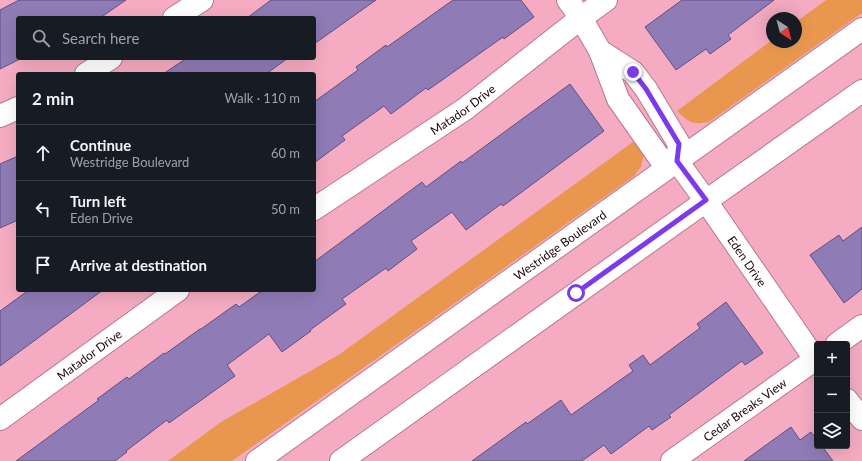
<!DOCTYPE html>
<html lang="en">
<head>
<meta charset="utf-8">
<style>
	:root { --surface:#171b24; --page:#20242c; --text:#f1f3f6; --muted:#9ea1a6; --line:#363941 }
	body { margin:0; font-family:Lato,sans-serif; background:var(--page); color:var(--text) }
	.controls { position:absolute; right:12px; bottom:12px; display:grid; overflow:hidden; border-radius:4px; box-shadow:0 4px 16px #0002 }
	.controls button { width:36px; height:36px; display:grid; place-items:center; padding:0; border:0; border-bottom:1px solid var(--line); background:var(--surface); color:var(--text); font:20px sans-serif }
	.compass { position:absolute; left:766px; top:12px; width:36px; height:36px; border-radius:50%; background:var(--surface); box-shadow:0 4px 16px #0002; rotate:144deg }
	.stop { position:absolute; width:12px; height:12px; margin:-9px; border:3px solid #7c3aed; border-radius:50%; background:#fff }
	.stop.end { background:#7c3aed; border-color:#fff; box-shadow:0 1px 4px #0008 }
	.list { margin:0; padding:0; list-style:none }
	h2 { display:flex; justify-content:space-between; align-items:center; height:52px; margin:0; padding:0 16px; font-size:17px }
	h2 small { font-size:13px; font-weight:400; color:var(--muted) }
	.list li { display:grid; grid-template-columns:26px 1fr auto; gap:12px; align-items:center; box-sizing:border-box; height:56px; padding:0 16px; border-top:1px solid var(--line) }
	.list b { display:block; font-size:15px; white-space:nowrap }
	.list p { margin:0; font-size:13px; white-space:nowrap; color:var(--muted) }
	.list em { font-size:13px; font-style:normal; color:var(--muted) }
	.icon { flex:none; width:22px; height:22px; fill:none; stroke:currentColor; stroke-width:2; stroke-linecap:round; stroke-linejoin:round }
	.map { position:relative; flex:none; width:862px; height:461px; overflow:hidden }
	.search { position:absolute; background:var(--surface); box-shadow:0 4px 16px #0002; left:16px; top:16px; width:300px; height:44px; display:flex; align-items:center; gap:10px; box-sizing:border-box; padding:0 14px; border-radius:4px; color:var(--muted); font-size:15px }
	.panel { position:absolute; background:var(--surface); box-shadow:0 4px 16px #0002; left:16px; top:72px; width:300px; height:220px; border-radius:4px }
	.map>svg:first-child { display:block }
</style>
</head>
<body>
<div class="map">
<svg width="862" height="461" viewBox="0 0 862 461">
	<rect width="100%" height="100%" fill="#f5acc2"/>
	<g fill="#e9974e">
		<path d="M826,0H862V13L709,122C693,125 688,122 677,111L772,40V42H796V22Z"/>
		<path d="M637,139L644,154L641,167L634,176L232,461H168L221,422L340,354Z"/>
	</g>
	<g fill="#8f7bb6" stroke="#624e84">
		<path d="M19,0H126L100,18H18V60L0,69V10Z"/>
		<path d="M271,0H376L314,44V18H247Z"/>
		<path d="M453,0H521L534,17L504,39L503,37L428,90L426,88L391,114L384,106L342,136L345,140L314,163V102L358,70L356,67L386,45L387,47Z"/>
		<path d="M682,0H774L728,35L731,39L710,54L706,49L676,70L645,27Z"/>
		<path d="M187,58H288L266,74H163Z"/>
		<path d="M570,84L604,131L503,206L501,204L466,230L452,212L411,241L417,249L388,271L386,268L342,299L346,304L310,330L311,331L282,352L269,334L227,365L235,376L169,423L167,420L126,451L127,452L115,461H16L99,400L97,399L127,377L129,379L164,353L165,354L200,329H201L236,304L239,307L263,290H314V262L422,182L426,187L461,161L462,163Z"/>
		<path d="M18,156V220L0,228V164Z"/>
		<path d="M862,227V289L844,303L810,255L839,235L843,241Z"/>
		<path d="M29,290H103L0,366V311Z"/>
		<path d="M726,302L763,353L745,365L742,361L669,415L671,417L652,430L649,426L611,454L604,445L582,461H472L526,422L527,424L561,400L571,415L633,371L629,365L643,355L650,365L700,328L697,324Z"/>
		<path d="M791,427L800,440L811,432L817,440V446H822L833,461H744Z"/>
	</g>
	<g fill="none" stroke-linecap="round" stroke-linejoin="round">
		<g stroke="#ba768b" stroke-width="24">
			<g id="street">
				<path d="M174,18L202,0"/>
				<path d="M86,74L111,58"/>
				<path d="M0,116L18,108"/>
				<path id="s1" d="M314,209L465,109L581,18L606,0"/>
				<path d="M837,344L862,326"/>
				<path id="s2" d="M0,419L178,290"/>
				<path id="s3" d="M672,461L817,358"/>
			</g>
		</g>
		<g stroke="#ba768b" stroke-width="24">
			<g id="secondary">
				<path d="M568,0L581,18L600,51L618,99L661,160L677,161"/>
				<path id="s4" d="M600,51L633,72L646,89L679,144L677,161L706,201L817,362"/>
				<path d="M847,400L862,419"/>
				<path id="s5" d="M257,461L862,29"/>
				<path d="M341,461L706,201L862,91"/>
			</g>
		</g>
		<use href="#street" stroke="#fff" stroke-width="22"/>
		<use href="#secondary" stroke="#fff" stroke-width="22"/>
	</g>
	<g fill="none" stroke-linecap="round" stroke-linejoin="round">
		<path stroke="#7c3aed" stroke-width="5" d="M576,293L706,200L677,161L679,144L646,89L633,72"/>
	</g>
	<g text-anchor="middle" dominant-baseline="central" stroke-width="3" stroke-linejoin="round" paint-order="stroke">
		<g font-size="12" fill="#1c050d" stroke="#f5acc2">
			<text stroke="none"><textPath href="#s1" startOffset="179">Matador Drive</textPath></text>
			<text stroke="none"><textPath href="#s5" startOffset="372">Westridge Boulevard</textPath></text>
			<text stroke="none"><textPath href="#s4" startOffset="264">Eden Drive</textPath></text>
			<text stroke="none"><textPath href="#s2" startOffset="110">Matador Drive</textPath></text>
			<text stroke="none"><textPath href="#s3" startOffset="89">Cedar Breaks View</textPath></text>
		</g>
	</g>
</svg>
<div class="controls">
<button>+</button>
<button>−</button>
<button><svg class="icon" aria-label="layers" viewBox="0 0 24 24"><path d="M12 4l9 5-9 5-9-5zM3 14l9 5 9-5"/></svg></button>
</div>
<svg class="compass" viewBox="-18 -18 36 36"><path d="M0-13l5 13h-10z" fill="#e53935"/><path d="M0 13l5-13h-10z" fill="#9ea1a6"/></svg>
<div class="stop" style="left:576px;top:293px"></div>
<div class="stop end" style="left:633px;top:72px"></div>
<div class="search"><svg class="icon" aria-label="search" viewBox="0 0 24 24"><circle cx="10" cy="10" r="6"/><path d="M15 15l6 6"/></svg>Search here</div>
<section class="panel">
<h2>2 min<small>Walk · 110 m</small></h2>
<ul class="list">
<li><svg class="icon" aria-label="ahead" viewBox="0 0 24 24"><path d="M12 20V5M6 11l6-6 6 6"/></svg><div><b>Continue</b><p>Westridge Boulevard</p></div><em>60 m</em></li>
<li><svg class="icon" aria-label="left" viewBox="0 0 24 24"><path d="M17 20v-9H6M10 6l-5 5 5 5"/></svg><div><b>Turn left</b><p>Eden Drive</p></div><em>50 m</em></li>
<li><svg class="icon" aria-label="arrive" viewBox="0 0 24 24"><path d="M6 21V4h12l-3 4 3 4H6"/></svg><div><b>Arrive at destination</b></div></li>
</ul>
</section>
</div>
</body>
</html>
